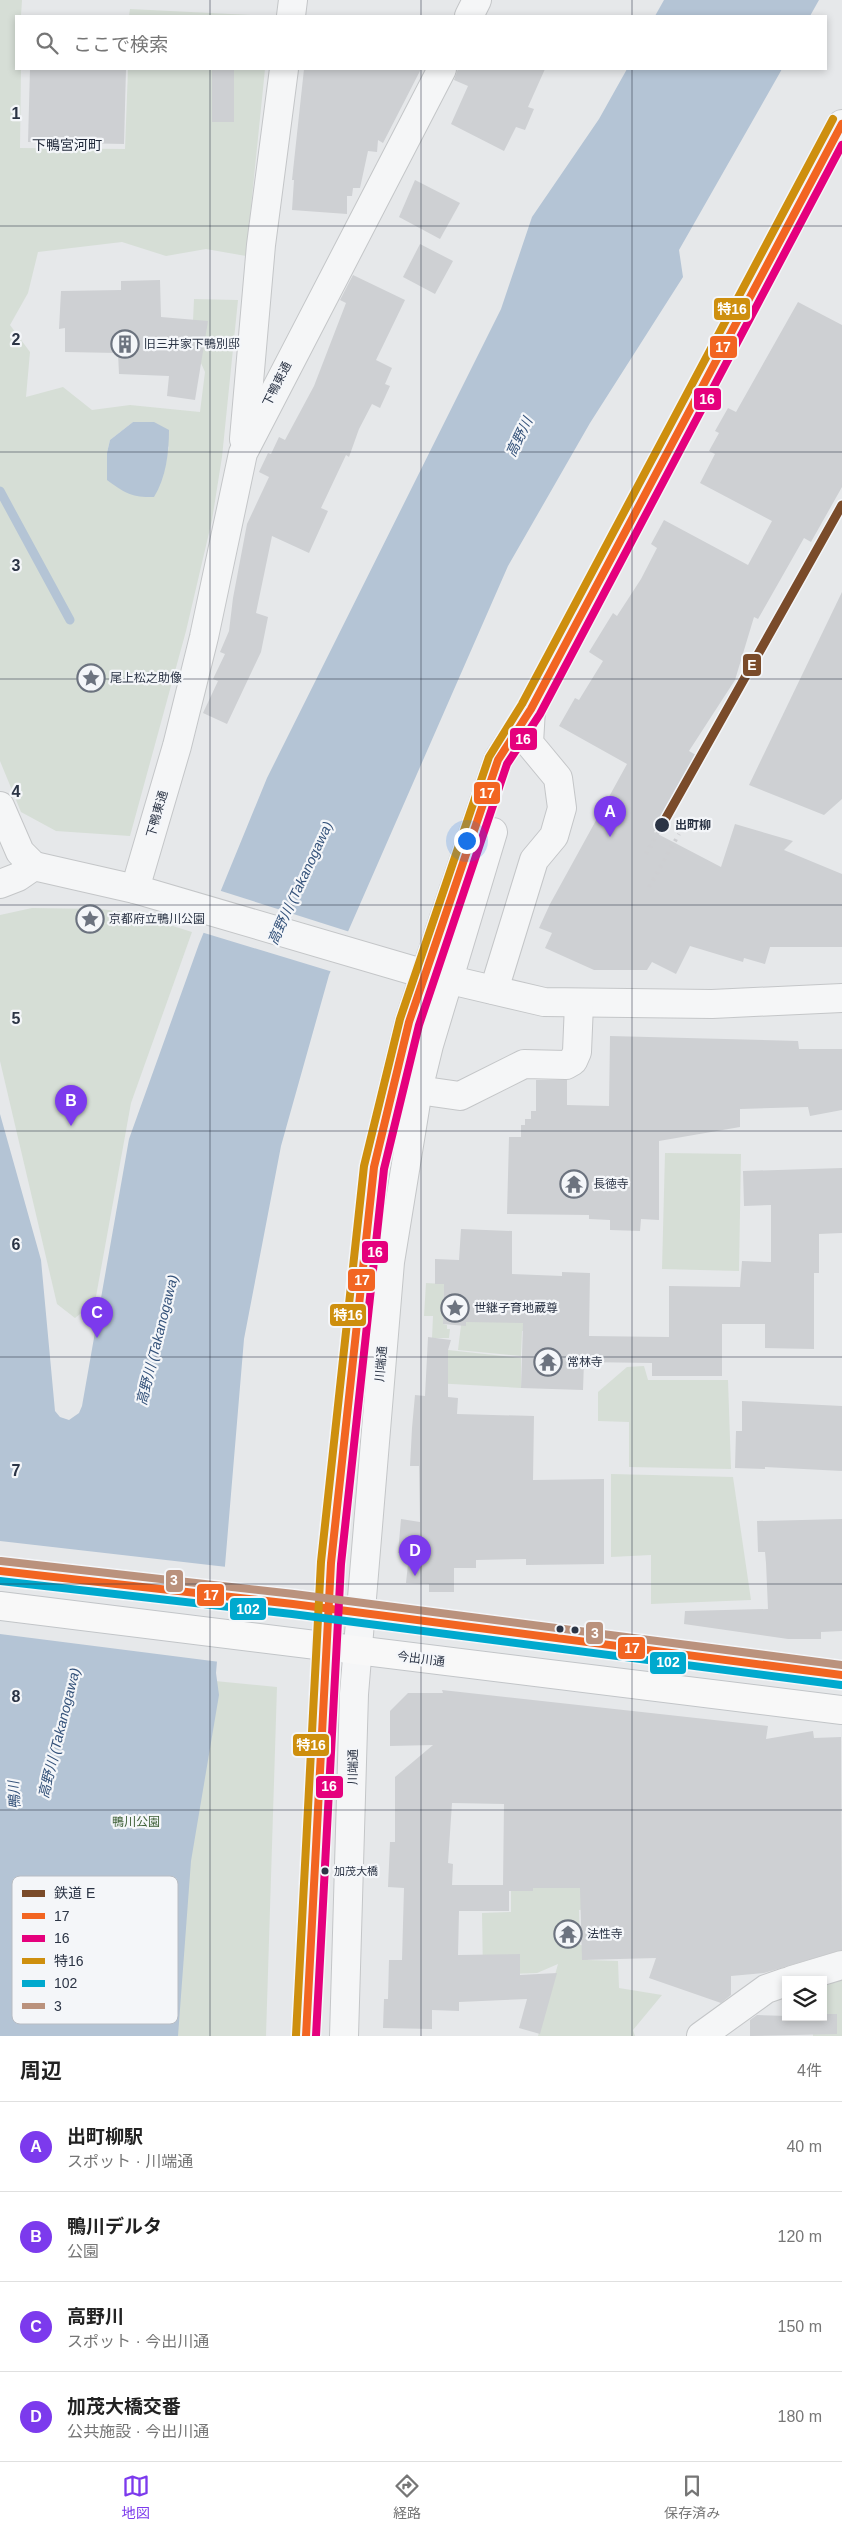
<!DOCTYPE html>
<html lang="ja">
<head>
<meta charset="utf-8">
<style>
	:root { --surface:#fff; --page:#f2f2f2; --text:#222; --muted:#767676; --line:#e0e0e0; --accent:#7c3aed }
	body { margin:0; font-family:Arial,"Noto Sans JP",sans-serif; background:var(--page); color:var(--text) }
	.controls { position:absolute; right:15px; bottom:15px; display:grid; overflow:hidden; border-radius:0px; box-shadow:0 2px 8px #0003 }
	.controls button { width:45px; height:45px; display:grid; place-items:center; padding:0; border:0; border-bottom:1px solid var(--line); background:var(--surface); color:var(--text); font:25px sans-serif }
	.you { position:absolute; left:466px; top:840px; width:18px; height:18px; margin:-12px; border:4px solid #fff; border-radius:50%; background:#1a73e8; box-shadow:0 0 0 8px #1a73e833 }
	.badge { display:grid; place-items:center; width:32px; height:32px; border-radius:50%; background:var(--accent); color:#fff; font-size:16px; font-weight:700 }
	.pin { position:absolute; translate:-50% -41px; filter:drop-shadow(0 1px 2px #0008) }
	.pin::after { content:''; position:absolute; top:26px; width:18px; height:15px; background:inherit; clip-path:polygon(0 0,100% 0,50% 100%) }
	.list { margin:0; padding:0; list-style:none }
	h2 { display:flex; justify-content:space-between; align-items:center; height:65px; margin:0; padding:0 20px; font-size:21px }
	h2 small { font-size:16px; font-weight:400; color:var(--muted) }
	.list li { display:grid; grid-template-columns:32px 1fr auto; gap:15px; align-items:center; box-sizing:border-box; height:90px; padding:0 20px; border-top:1px solid var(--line) }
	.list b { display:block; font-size:19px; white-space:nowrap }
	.list p { margin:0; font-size:16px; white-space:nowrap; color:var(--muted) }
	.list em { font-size:16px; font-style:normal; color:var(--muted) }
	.icon { flex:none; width:28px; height:28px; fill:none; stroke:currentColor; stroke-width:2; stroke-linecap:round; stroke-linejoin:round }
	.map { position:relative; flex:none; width:842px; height:2036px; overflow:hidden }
	.search { position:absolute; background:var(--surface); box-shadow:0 2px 8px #0003; left:15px; right:15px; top:15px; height:55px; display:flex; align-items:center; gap:12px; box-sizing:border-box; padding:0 18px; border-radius:0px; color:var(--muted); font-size:19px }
	.sheet { height:425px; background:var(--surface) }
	nav { display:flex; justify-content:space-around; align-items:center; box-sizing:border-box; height:70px; border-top:1px solid var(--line); background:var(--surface); font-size:14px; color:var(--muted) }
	nav a { display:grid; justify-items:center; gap:2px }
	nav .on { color:var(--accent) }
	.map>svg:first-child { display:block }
</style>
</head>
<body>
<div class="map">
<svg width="842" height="2036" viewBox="0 0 842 2036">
	<rect width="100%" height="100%" fill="#e6e8ea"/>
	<g fill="#d6ded6" fill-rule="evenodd">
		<path d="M0,0H22L21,16H16V69H21L20,148L125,149L128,69H265L246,256L206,249L166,256L122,242L38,252L28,293L10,325L30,352L26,397L63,387L92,410L130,405L200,412L205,372L192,343L194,299L238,300L222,457L212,520L186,631L130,836L56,831L21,812L0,761ZM133,422L169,447L164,464L107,480V453L110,440Z"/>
		<path d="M130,9L271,16H129Z"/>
		<path d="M32,908L101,909L131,913L192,932L131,1103L95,1302L75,1318L57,1304L0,1061V915Z"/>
		<path d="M665,1153L741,1154L739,1271L662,1269Z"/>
		<path d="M426,1283L444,1284L443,1324L447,1325V1329H450L449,1338H432L433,1316H424Z"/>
		<path d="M467,1285L533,1323V1331H522L521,1356L458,1350L461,1325H466Z"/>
		<path d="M448,1350L521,1358V1388L434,1383L435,1358H448Z"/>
		<path d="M644,1366L648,1380H728L731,1469L629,1467V1422L598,1421V1392L627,1367Z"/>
		<path d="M611,1474L733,1477L751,1600L651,1604V1555L611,1557Z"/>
		<path d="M0,1660L277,1687L266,2036H0Z"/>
		<path d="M603,1880L587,1909L579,1910L580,1945L588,1946V1960L618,1961L619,1988L662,1995L633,2030L635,2036H538L558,1964L537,1973L483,1975L482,1913L511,1912V1885Z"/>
		<path d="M842,1968V2036H813V2017H823V1980Z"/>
	</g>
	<g fill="#b4c4d5">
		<path d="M664,0H819L810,16H655Z"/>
		<path d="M627,69H782L679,250L683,277L590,423L508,566L329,975L281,1146L244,1339L216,1673L219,1695L191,1861L178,2036H0V1114L41,1260L55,1411L60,1417L69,1420L79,1413L82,1406L129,1139L199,944L267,778L501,309L532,217L599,119Z"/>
		<path d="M133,422H154L169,430C169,452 166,478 154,497C132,498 125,493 107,480V453L110,440Z"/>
	</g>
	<g fill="#e6e8ea">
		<path d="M218,890L350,932L333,972L201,932Z"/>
		<path d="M0,1541L227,1567L220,1662L0,1634Z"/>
	</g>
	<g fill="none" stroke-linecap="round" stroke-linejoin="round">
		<path stroke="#b4c4d5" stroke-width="9" d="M0,491L70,620"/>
	</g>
	<g fill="#ced0d3" fill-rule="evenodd">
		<path d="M30,69H126L124,144L28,142Z"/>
		<rect x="212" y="69" width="22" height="53"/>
		<path d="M304,69H421L383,143L378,140L377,152L368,151L360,188H353L352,196H347V214L292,210L294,180H292Z"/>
		<path d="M458,69H545L528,107L534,109L525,130L516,127L504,151L451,124L468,86L454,80Z"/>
		<path d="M415,180L460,203L440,239L399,217Z"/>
		<path d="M420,244L453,261L435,294L403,277Z"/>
		<path d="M353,275L405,300L376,360L392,368L385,384L390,386L380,408L372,404L359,429L349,457L346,455L321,508L328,511L309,553L272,536L256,613L268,617L261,652L227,724L203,713L218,681L213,679L225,654L220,652L229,631L233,598L247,524L269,477L259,472L268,453L271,454L279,437L285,440L314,386L346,303L340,300Z"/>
		<path d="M160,280L161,317L208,321L195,400L167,396L169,376L119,374L118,353L65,352V328L59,329L61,291L121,290V281Z"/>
		<path d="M798,302L842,325V487L811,542L804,538L758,619L754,617L735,680L689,751L696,755L654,832L721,867L735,824L793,841L784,850L842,874V947H770L765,964L744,958L743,962L690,946L676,974L652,962L647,970H594L545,948L552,933L539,928L550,904L627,764L559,726L575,698L579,700L603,661L589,652L613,613L617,616L641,579L657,548L651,544L664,520L748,565L772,521L700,483L715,454L709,451L719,433L715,431L728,408L736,412Z"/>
		<path d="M842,592V799L824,815L749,785Z"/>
		<path d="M610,1036L798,1041L799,1049H842V1110L810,1116L808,1107L740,1109V1127L659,1141V1220L641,1219L640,1231L610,1230V1220L589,1219V1215L507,1214L509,1137H521V1125H525V1119H531V1111H536V1080H567V1105L609,1106Z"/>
		<path d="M842,1168V1233L819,1234V1273H814V1349L765,1348V1324H722V1376H652V1363L584,1362L583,1390L521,1388L523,1323L466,1322V1326L443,1324L444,1284H435V1259L459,1260L461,1229L512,1231V1274L562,1276V1272L590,1273L589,1336L669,1337V1286L740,1287L742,1261L771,1262V1205L744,1206L743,1171Z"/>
		<path d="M428,1337L451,1340L448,1350V1397L458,1398L457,1414L534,1416L533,1480L604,1479V1564L526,1565V1559L476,1560V1568H454V1592H429V1584L406,1583L409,1554L398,1553L401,1519L420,1522L419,1466H410L412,1428L415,1395L425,1396Z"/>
		<path d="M742,1401L842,1406V1471L765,1467V1469L735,1468L736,1431H742Z"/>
		<path d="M842,1519V1631L821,1632V1639H788L684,1624L685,1611L768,1609L766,1563L765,1552H758L757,1521Z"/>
		<path d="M442,1690L768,1726L766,1739L813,1731L814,1738L841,1737L842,1950L764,1973L731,1976V1995L721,2003L649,1978L656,1958L582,1960L580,1888H533V1891H509V1911H459L458,1955L520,1954V1975L557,1973L540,2034L519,2028L527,1999L459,2002V2011L432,2010V2029L383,2028L384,1999H388L389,1960H402L404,1888L388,1887L390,1842H395V1777L433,1745L390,1746V1711L408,1693H443ZM452,1803L504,1804L503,1885H452L453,1864L448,1863Z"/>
		<path d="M823,2014H837V2034L750,2036V2020L757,2015L823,2017Z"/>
	</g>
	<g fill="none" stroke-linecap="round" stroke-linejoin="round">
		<g stroke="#c4c6c8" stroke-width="30">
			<g id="minor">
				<path d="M291,16L293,0"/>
				<path d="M469,16L477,0"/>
				<path d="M244,439L261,245L284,69"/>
				<path d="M0,806L20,852L34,866"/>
				<path d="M0,884L18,877L34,866L135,889L425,974L544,1002L712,1004L842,998"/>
				<path d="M135,889L177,746L204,637L243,453L442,69"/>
				<path d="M494,990L534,860L554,836L562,808L558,778L529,743L531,709"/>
				<path d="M418,1090L460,1096L524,1064L566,1065L573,1061L577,1052L579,1004"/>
				<path d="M792,1980L842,1965"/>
				<path d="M306,2036L331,1563L374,1167L409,1022L425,974L498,760L531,709L842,124"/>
				<path d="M344,2036L354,1694L390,1262L418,1090L429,1045L493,832"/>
				<path d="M701,2036L766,1989L786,1982"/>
			</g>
		</g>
		<g stroke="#c2c5c8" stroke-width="30">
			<g id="major">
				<path d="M0,1571L293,1604L842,1675"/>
				<path d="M0,1606L842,1710"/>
			</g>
		</g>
		<use href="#minor" stroke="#f5f6f7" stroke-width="28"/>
		<use href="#major" stroke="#f8f8f8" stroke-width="28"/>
		<g stroke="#cecfd2" stroke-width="4" stroke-dasharray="2.5 5" stroke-linecap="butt">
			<path d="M646,854L662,825"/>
			<path d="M649,887L679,834"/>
		</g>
		<g stroke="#f4f6f9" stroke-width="11">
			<g id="bus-1">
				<path d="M0,1571L293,1604L842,1675"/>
				<path d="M306,2036L331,1563L374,1167L409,1022L498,760L531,709L842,124"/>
			</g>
		</g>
		<g stroke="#f4f6f9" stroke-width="11">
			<path id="bus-2" d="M316,2036L341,1564L384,1169L419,1025L507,764L540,714L842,145"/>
		</g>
		<g stroke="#f4f6f9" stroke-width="11">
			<path id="bus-3" d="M296,2035L321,1562L364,1166L400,1019L489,757L522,704L833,119"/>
		</g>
		<g stroke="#f4f6f9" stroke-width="11">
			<path id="bus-4" d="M0,1581L292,1614L841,1685"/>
		</g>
		<g stroke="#f4f6f9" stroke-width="11">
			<path id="bus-5" d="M1,1561L294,1594L842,1665"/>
		</g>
		<use href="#bus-1" stroke="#f26522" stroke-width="8"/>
		<use href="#bus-2" stroke="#e5007d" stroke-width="8"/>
		<use href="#bus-3" stroke="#ce8f0e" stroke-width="8"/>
		<use href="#bus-4" stroke="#00a9ce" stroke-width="8"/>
		<use href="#bus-5" stroke="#ba927d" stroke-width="8"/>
		<g stroke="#f4f6f9" stroke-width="12">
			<path id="rail-1" d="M662,825L842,505"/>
		</g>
		<use href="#rail-1" stroke="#7a4b2a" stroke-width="9"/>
	</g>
	<path fill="none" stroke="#2b3445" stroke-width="1" stroke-opacity="0.55" d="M210,0V16M421,0V16M632,0V16M210,69V2036M421,69V2036M632,69V2036M0,226H842M0,452H842M0,679H842M0,905H842M0,1131H842M0,1357H842M0,1584H842M0,1810H842"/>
	<defs>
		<g id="building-ring" transform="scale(1.4375)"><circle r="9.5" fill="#f4f6f9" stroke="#6c737f" stroke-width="1.5"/><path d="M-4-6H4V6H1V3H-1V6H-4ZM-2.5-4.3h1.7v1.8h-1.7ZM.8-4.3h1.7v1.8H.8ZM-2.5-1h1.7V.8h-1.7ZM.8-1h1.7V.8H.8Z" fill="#6c737f"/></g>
		<g id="sight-ring" transform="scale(1.4375)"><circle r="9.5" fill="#f4f6f9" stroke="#6c737f" stroke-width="1.5"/><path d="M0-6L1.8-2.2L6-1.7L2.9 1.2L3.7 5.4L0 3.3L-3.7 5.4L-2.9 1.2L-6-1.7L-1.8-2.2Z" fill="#6c737f"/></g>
		<g id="temple-ring" transform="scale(1.4375)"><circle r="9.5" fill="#f4f6f9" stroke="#6c737f" stroke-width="1.5"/><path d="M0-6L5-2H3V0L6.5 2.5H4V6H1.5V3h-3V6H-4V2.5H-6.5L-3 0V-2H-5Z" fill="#6c737f"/></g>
	</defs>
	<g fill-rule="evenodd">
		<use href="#building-ring" x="125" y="344"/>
		<use href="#sight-ring" x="91" y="678"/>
		<use href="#sight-ring" x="90" y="919"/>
		<use href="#temple-ring" x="574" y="1184"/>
		<use href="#sight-ring" x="455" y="1308"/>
		<use href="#temple-ring" x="548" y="1362"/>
		<use href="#temple-ring" x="568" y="1934"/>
	</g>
	<g fill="#2b3445" stroke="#f4f6f9" stroke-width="2">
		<circle cx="662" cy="825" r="8"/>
		<circle cx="560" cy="1629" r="4.5"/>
		<circle cx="575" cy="1630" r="4.5"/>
		<circle cx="325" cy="1871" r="4.5"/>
	</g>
	<g text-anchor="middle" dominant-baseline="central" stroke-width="4.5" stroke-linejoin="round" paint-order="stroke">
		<g font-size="11" fill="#2b3445" stroke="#f4f6f9" text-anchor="start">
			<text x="334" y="1871">加茂大橋</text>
		</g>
		<g font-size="12" fill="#2b3445" stroke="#f4f6f9" text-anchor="start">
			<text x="144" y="344">旧三井家下鴨別邸</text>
			<text x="110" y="678">尾上松之助像</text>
			<text x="109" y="919">京都府立鴨川公園</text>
			<text x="593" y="1184">長徳寺</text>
			<text x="474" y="1308">世継子育地蔵尊</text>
			<text x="567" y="1362">常林寺</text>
			<text x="587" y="1934">法性寺</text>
		</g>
		<g font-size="12" fill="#2b3445" stroke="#f4f6f9">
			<text transform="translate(277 384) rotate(-63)">下鴨東通</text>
			<text transform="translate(157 814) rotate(-74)">下鴨東通</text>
			<text transform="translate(381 1364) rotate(-85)">川端通</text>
			<text transform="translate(421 1659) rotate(7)">今出川通</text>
			<text transform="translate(353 1767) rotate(-89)">川端通</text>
		</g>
		<g font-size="12" font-weight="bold" fill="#2b3445" stroke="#f4f6f9" text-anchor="start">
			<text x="675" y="825">出町柳</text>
		</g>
		<g font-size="12" fill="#3f6138" stroke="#f4f6f9">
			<text x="136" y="1822">鴨川公園</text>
		</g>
		<g font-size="14" fill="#1d2536" stroke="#f4f6f9">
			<text x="67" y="145">下鴨宮河町</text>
		</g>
		<g font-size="14" font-style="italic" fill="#34527a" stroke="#f4f6f9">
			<text transform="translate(519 437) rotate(-64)">高野川</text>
			<text transform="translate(300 883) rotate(-65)">高野川 (Takanogawa)</text>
			<text transform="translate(157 1340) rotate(-76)">高野川 (Takanogawa)</text>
			<text transform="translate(59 1733) rotate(-76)">高野川 (Takanogawa)</text>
			<text transform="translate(14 1795) rotate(-93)">鴨川</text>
		</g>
	</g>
	<rect x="12" y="1876" width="166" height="148" rx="8" fill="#f4f6f9" stroke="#b8bcc3" stroke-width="1"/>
	<rect x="22" y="1890" width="23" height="7" fill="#7a4b2a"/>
	<rect x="22" y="1913" width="23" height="6" fill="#f26522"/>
	<rect x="22" y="1935" width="23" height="7" fill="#e5007d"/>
	<rect x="22" y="1958" width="23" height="6" fill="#ce8f0e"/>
	<rect x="22" y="1980" width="23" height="7" fill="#00a9ce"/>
	<rect x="22" y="2003" width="23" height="6" fill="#ba927d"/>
	<g font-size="14" fill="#2b3445">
		<text x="54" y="1898">鉄道 E</text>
		<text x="54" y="1921">17</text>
		<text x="54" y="1943">16</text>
		<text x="54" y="1966">特16</text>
		<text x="54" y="1988">102</text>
		<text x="54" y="2011">3</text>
	</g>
	<g font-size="16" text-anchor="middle" font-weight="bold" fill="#2b3445" stroke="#f4f6f9" stroke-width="4.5" stroke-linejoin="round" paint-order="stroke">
		<text x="16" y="119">1</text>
		<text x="16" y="345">2</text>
		<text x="16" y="571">3</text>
		<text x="16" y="797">4</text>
		<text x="16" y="1024">5</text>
		<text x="16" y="1250">6</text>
		<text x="16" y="1476">7</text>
		<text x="16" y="1702">8</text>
	</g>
	<g stroke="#f4f6f9" stroke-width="2">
		<rect x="713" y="297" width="38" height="24" rx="5" fill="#ce8f0e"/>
		<rect x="709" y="335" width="29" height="24" rx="5" fill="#f26522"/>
		<rect x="693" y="387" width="29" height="24" rx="5" fill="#e5007d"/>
		<rect x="742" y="653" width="20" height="24" rx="5" fill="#7a4b2a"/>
		<rect x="509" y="727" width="29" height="24" rx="5" fill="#e5007d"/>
		<rect x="473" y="781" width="28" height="24" rx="5" fill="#f26522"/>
		<rect x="361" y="1240" width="28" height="24" rx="5" fill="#e5007d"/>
		<rect x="347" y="1268" width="29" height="24" rx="5" fill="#f26522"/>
		<rect x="329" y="1303" width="38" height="24" rx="5" fill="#ce8f0e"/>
		<rect x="165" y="1569" width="19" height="24" rx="5" fill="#ba927d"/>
		<rect x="196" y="1583" width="29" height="24" rx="5" fill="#f26522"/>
		<rect x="229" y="1597" width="38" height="24" rx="5" fill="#00a9ce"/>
		<rect x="585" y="1621" width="19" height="24" rx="5" fill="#ba927d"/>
		<rect x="617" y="1636" width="29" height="24" rx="5" fill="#f26522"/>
		<rect x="649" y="1651" width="38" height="24" rx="5" fill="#00a9ce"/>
		<rect x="292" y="1733" width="38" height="24" rx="5" fill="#ce8f0e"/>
		<rect x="315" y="1775" width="29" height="24" rx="5" fill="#e5007d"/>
	</g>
	<g font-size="14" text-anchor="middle" font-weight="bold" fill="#fff">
		<text x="732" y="314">特16</text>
		<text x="723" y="352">17</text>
		<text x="707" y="404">16</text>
		<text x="752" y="670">E</text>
		<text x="523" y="744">16</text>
		<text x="487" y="798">17</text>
		<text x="375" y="1257">16</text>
		<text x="362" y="1285">17</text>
		<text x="348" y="1320">特16</text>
		<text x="174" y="1585">3</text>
		<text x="211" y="1600">17</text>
		<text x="248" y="1614">102</text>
		<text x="595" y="1638">3</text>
		<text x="632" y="1653">17</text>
		<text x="668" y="1667">102</text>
		<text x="311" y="1750">特16</text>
		<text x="329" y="1791">16</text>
	</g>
</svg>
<div class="controls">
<button><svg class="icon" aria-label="layers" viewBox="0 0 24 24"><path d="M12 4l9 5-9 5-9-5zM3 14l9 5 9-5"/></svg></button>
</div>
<div class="you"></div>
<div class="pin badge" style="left:610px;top:837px">A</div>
<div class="pin badge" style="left:71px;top:1126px">B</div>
<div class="pin badge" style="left:97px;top:1338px">C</div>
<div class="pin badge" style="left:415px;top:1576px">D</div>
<div class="search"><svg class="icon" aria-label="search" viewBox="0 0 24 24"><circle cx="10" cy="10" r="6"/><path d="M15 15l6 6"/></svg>ここで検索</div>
</div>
<section class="sheet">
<h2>周辺<small>4件</small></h2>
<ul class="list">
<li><span class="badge">A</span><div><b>出町柳駅</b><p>スポット · 川端通</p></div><em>40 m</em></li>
<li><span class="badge">B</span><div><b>鴨川デルタ</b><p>公園</p></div><em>120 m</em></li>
<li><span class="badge">C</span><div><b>高野川</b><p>スポット · 今出川通</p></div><em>150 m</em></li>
<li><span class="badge">D</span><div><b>加茂大橋交番</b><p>公共施設 · 今出川通</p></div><em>180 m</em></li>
</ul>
</section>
<nav>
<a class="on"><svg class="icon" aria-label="map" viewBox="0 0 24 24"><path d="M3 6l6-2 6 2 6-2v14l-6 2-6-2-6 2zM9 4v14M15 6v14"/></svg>地図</a>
<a><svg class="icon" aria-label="directions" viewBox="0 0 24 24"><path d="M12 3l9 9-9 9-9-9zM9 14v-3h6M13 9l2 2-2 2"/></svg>経路</a>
<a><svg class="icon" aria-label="saved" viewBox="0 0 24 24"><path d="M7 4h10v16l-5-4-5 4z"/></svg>保存済み</a>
</nav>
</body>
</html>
